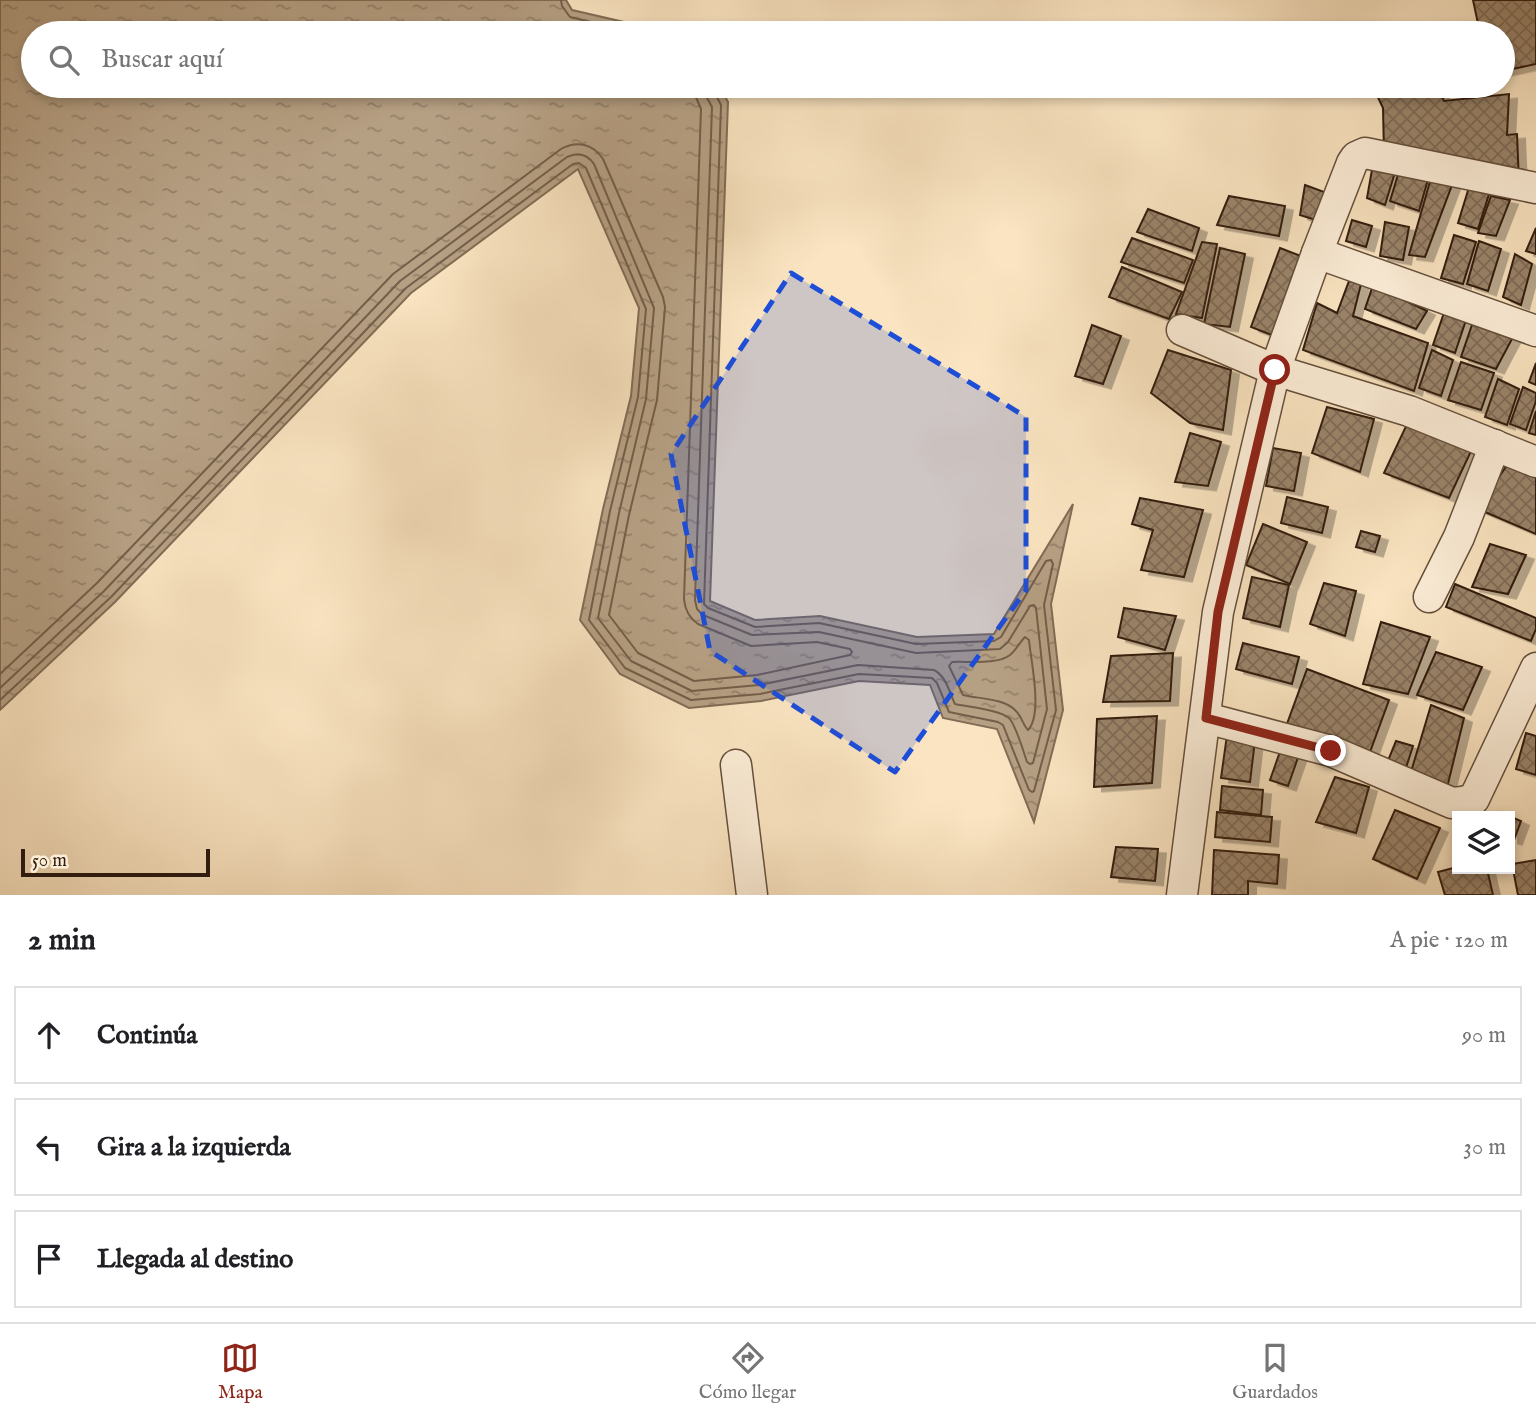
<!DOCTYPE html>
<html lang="es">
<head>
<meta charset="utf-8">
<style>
	:root { --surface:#fff; --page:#f6f6f6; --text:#202124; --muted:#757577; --line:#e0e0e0; --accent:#8f2418 }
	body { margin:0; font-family:"IM FELL English",serif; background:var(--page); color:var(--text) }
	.controls { position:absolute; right:21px; bottom:21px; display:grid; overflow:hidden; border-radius:0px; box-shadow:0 4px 10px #0003 }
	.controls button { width:63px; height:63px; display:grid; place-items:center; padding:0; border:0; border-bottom:2px solid var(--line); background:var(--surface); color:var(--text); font:35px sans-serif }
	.scale { position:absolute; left:21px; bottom:18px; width:189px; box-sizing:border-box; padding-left:7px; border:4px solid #331d0e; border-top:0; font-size:19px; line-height:24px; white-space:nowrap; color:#331d0e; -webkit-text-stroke:5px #fcedd7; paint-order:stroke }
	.stop { position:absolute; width:21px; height:21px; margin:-16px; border:5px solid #8f2418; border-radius:50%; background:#fff }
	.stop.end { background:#8f2418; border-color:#fff; box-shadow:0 2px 7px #0008 }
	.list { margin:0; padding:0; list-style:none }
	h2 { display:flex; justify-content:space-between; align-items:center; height:91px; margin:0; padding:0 28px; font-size:30px }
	h2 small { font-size:23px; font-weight:400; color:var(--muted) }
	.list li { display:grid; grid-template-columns:46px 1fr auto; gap:21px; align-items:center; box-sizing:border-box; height:98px; margin:0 14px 14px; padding:0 14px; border:2px solid var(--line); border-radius:0px }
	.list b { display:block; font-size:26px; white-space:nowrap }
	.list em { font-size:23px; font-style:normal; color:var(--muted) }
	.icon { flex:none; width:38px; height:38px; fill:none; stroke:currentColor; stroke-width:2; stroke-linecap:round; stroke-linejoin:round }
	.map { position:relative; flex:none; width:1536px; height:895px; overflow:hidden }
	.search { position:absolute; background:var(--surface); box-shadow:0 4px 10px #0003; left:21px; right:21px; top:21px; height:77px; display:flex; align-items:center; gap:18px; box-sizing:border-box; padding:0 24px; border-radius:38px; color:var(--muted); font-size:26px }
	.sheet { height:427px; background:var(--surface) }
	nav { display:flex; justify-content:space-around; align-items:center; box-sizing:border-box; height:98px; border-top:2px solid var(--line); background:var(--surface); font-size:19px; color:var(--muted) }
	nav a { display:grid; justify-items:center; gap:4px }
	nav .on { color:var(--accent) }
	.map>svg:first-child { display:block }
</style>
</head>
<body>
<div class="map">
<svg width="1536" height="895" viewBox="0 0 1536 895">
	<defs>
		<pattern id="water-ripples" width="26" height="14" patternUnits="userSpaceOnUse" patternTransform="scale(1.75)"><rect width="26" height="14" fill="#b6a084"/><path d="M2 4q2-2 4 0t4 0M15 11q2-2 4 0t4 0" fill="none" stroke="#95826a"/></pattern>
		<pattern id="building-cross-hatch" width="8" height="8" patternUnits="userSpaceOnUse" patternTransform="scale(1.75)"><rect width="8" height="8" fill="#9a846b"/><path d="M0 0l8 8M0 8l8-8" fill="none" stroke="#7e6b56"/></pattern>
		<filter id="shadow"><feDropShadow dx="8" dy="4.5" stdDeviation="0" flood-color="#0004"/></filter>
	</defs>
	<rect width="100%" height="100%" fill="#fae4c1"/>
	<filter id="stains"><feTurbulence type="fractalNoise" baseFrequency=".00286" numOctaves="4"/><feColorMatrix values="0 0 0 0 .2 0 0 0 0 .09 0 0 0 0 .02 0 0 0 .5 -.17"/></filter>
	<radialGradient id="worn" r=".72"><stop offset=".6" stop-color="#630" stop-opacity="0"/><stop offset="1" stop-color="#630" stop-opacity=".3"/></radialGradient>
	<path fill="url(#water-ripples)" stroke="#826c55" stroke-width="2" d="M0,0H566L572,10L672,33H33V86H719L728,102L710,601L755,620L820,616L917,637L994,634L1073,504L1051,604L1063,710L1034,822L997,729L943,718L930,685L859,681L761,701L689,708L620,674L580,620L603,509L631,396L639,308L578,169L411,293L115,602L0,710Z"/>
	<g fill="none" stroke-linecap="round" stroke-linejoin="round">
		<g stroke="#745e49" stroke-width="2">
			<path d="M561,0L562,6L570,17L638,33"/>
			<path d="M1025,637L1029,640C1031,662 1043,714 1028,730C1023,725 1022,717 1016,711C1004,698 979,699 963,695L949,666L952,662C968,661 997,665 1010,655C1016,650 1020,642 1025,637Z"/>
			<path d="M0,674L97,583L393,274L561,149C577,140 593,144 603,159L663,297L665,307L657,400L629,515L609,615L638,653L694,681L757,675L850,655L852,652L850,649L817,642L751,646L698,624C689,618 685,610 684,599L701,109L695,95L694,86"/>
			<path d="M0,688L104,591L400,281L567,157C578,152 587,154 594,164L654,308L646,399L619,513L598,618L631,661L692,691L759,685L858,665L934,670C947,677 949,692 955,704C968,707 1001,710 1010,719C1017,729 1023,750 1027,762L1030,764L1033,763L1047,709L1036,608L1034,605L1030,606L1008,642L1000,649L916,653L819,632L752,635L703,615L697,609L695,600L712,107L705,94L704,86"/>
			<path d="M0,700L111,597L406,288L573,164L579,163L586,168L646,309L638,397L610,511L589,620L625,668L691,700L760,694L859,674L932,678L937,683L949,712L998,722L1003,725L1029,790L1032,792L1034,791L1056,710L1044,605L1053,564L1051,560L1046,561L1001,637L994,641L916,644L819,623L755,627L708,608L704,604L721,105L714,91L713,86"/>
		</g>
	</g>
	<g fill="url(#building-cross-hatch)" stroke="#331d0e" stroke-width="2" filter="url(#shadow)">
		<path d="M1473,0H1536V64L1503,71V33H1480Z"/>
		<path d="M1437,86L1444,101L1509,94L1507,135L1517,134L1519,182L1384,153L1383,108L1376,93Z"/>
		<path d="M1373,164L1396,169L1385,205L1367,198Z"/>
		<path d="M1400,168L1429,176L1419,211L1390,201Z"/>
		<path d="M1431,178L1452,185L1425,257L1409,255Z"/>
		<path d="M1470,184L1490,191L1478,229L1458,223Z"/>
		<path d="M1305,185L1327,193L1319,221L1300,215Z"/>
		<path d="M1229,196L1285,206L1279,236L1217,225Z"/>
		<path d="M1491,196L1510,200L1496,236L1478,233Z"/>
		<path d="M1148,209L1199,228L1192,251L1137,232Z"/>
		<path d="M1352,220L1372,226L1366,247L1346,241Z"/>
		<path d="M1385,222L1409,227L1403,260L1380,256Z"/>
		<path d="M1536,228V254L1526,251Z"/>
		<path d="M1454,235L1476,242L1463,284L1441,278Z"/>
		<path d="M1132,238L1193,260L1184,283L1121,262Z"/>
		<path d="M1479,241L1501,249L1488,291L1467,284Z"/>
		<path d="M1202,242L1217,244L1202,318L1176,314Z"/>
		<path d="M1220,248L1245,254L1230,327L1204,324Z"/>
		<path d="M1280,248L1306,258L1277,337L1251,327Z"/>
		<path d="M1515,254L1532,264L1521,305L1503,297Z"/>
		<path d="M1122,267L1182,292L1169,319L1109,297Z"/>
		<path d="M1349,281L1361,284L1353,316L1428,343L1414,391L1303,350L1317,303L1337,313Z"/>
		<path d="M1373,285L1427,311L1416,329L1365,309Z"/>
		<path d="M1446,307L1467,317L1455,353L1433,345Z"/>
		<path d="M1474,319L1513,337L1496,369L1461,357Z"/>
		<path d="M1092,325L1121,336L1103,384L1075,376Z"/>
		<path d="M1168,350L1231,370L1223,430L1190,423L1151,393Z"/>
		<path d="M1432,350L1453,360L1441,396L1419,388Z"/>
		<path d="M1461,362L1494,373L1481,410L1448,400Z"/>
		<path d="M1536,363V385L1529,382Z"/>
		<path d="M1498,379L1519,389L1507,425L1485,417Z"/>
		<path d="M1523,387L1536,393V401L1526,430L1510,424Z"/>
		<path d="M1327,407L1374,419L1360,472L1312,453Z"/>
		<path d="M1536,411V435L1529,433Z"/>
		<path d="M1408,422L1472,449L1449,498L1384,473Z"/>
		<path d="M1190,433L1221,442L1208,486L1175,482Z"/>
		<path d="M1273,448L1301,453L1294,491L1266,486Z"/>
		<path d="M1507,465L1536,473V534L1478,509Z"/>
		<path d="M1287,497L1328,507L1322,533L1281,523Z"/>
		<path d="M1140,498L1203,510L1184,577L1141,570L1153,530L1132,524Z"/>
		<path d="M1263,524L1307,542L1290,584L1246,565Z"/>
		<path d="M1361,531L1380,536L1375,552L1356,547Z"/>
		<path d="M1490,544L1526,555L1508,594L1472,587Z"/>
		<path d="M1252,577L1289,585L1280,627L1243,618Z"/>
		<path d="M1324,583L1356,591L1345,636L1310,624Z"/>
		<path d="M1455,584L1536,618V629L1531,641L1446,607Z"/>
		<path d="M1124,608L1176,616L1165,650L1118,637Z"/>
		<path d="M1381,622L1430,637L1408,694L1363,684Z"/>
		<path d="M1243,643L1299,657L1292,684L1236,669Z"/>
		<path d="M1436,652L1482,667L1463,710L1417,695Z"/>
		<path d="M1173,653L1170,701L1103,702L1111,656Z"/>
		<path d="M1307,669L1389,700L1366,763L1284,732Z"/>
		<path d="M1431,705L1464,718L1446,792L1408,782Z"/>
		<path d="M1157,716L1152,783L1094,787L1097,719Z"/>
		<path d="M1228,728L1256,732L1250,782L1221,778Z"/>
		<path d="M1526,733L1536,736V775L1516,769Z"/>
		<path d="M1396,741L1413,746L1404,774L1385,768Z"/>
		<path d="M1283,743L1301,749L1288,786L1270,780Z"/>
		<path d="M1335,777L1369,787L1356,833L1316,822Z"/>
		<path d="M1222,786L1263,790L1261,815L1220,810Z"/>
		<path d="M1395,810L1440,828L1417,879L1373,859Z"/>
		<path d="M1217,812L1272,817L1270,842L1215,837Z"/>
		<path d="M1499,812L1521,821L1514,840L1510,839V816H1497Z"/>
		<path d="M1116,847L1158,849L1155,881L1111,877Z"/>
		<path d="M1214,850L1279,855L1277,884L1248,881V895H1212Z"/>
		<path d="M1536,860V895H1518L1512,864Z"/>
		<path d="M1457,867V869H1487L1493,895H1445L1438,872Z"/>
	</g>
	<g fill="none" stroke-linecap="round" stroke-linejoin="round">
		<g stroke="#654f3b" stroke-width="33">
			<g id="street">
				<path d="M1317,253L1536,331"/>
				<path d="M1182,330L1275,370L1409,411L1536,462"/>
				<path d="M1429,597L1459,537L1495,445"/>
				<path d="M1206,718L1331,751L1452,803L1462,802L1474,799L1536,668"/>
				<path d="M736,765L752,895"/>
				<path d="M1182,895L1218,612L1275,370L1317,253L1352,163L1356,157L1365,153L1536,188"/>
			</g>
		</g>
		<use href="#street" stroke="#fcedd7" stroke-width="30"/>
	</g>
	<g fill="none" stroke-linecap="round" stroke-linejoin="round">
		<path stroke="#8f2418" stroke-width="9" d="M1275,370L1218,612L1206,718L1331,751"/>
	</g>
	<path fill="#1d4ed8" fill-opacity="0.2" stroke="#1d4ed8" stroke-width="5" stroke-dasharray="14 9" stroke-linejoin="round" d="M791,273L1026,417V590L895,772L710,651L671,454Z"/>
	<rect width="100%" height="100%" filter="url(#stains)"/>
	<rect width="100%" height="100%" fill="url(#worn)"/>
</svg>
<div class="controls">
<button><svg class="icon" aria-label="layers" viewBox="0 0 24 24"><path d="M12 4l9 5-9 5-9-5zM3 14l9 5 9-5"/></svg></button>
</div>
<div class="scale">50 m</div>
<div class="stop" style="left:1275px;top:370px"></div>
<div class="stop end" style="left:1331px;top:751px"></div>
<div class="search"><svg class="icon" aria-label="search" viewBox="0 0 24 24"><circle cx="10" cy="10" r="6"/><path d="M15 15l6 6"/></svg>Buscar aquí</div>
</div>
<section class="sheet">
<h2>2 min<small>A pie · 120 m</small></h2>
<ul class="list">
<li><svg class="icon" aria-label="ahead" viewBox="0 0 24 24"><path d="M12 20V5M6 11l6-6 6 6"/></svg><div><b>Continúa</b></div><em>90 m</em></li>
<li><svg class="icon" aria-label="left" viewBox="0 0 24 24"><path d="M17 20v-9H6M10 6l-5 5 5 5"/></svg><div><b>Gira a la izquierda</b></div><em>30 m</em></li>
<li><svg class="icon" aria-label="arrive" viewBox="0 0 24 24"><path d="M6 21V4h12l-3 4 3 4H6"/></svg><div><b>Llegada al destino</b></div></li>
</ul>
</section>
<nav>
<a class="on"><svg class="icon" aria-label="map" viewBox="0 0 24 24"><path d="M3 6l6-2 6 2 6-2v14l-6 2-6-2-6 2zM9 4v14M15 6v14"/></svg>Mapa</a>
<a><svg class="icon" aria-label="directions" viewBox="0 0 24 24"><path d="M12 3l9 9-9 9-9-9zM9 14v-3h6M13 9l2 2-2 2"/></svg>Cómo llegar</a>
<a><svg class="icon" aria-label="saved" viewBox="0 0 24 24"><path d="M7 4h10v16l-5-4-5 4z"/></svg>Guardados</a>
</nav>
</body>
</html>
